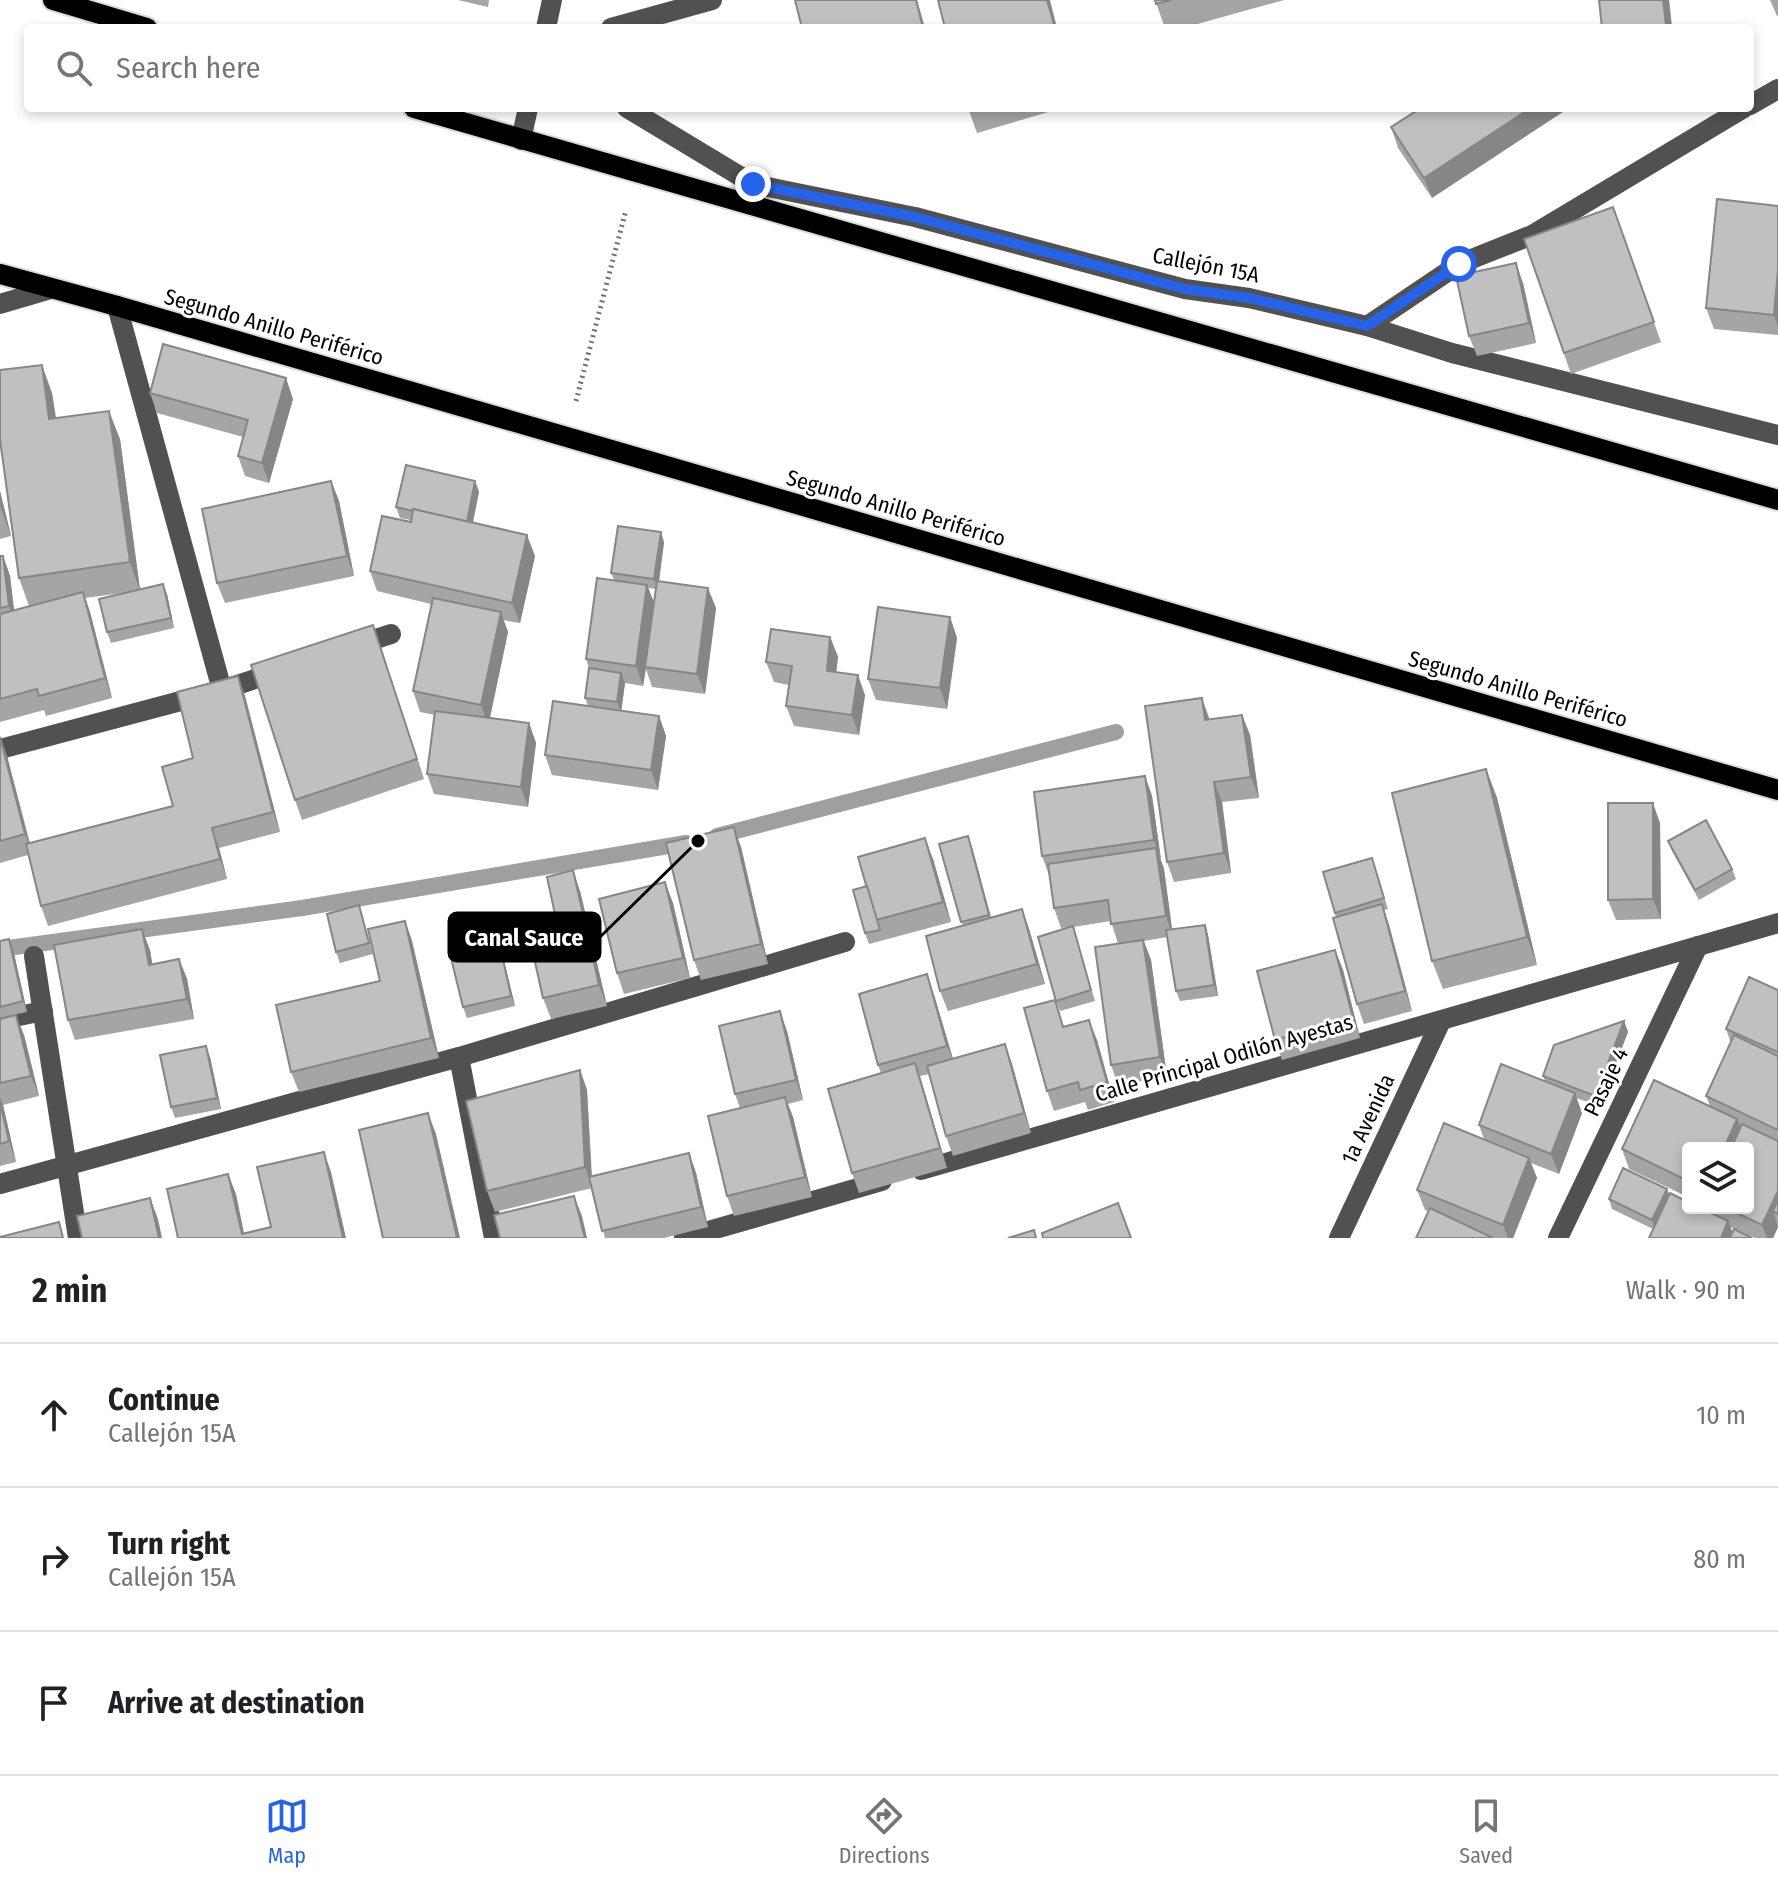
<!DOCTYPE html>
<html lang="en">
<head>
<meta charset="utf-8">
<style>
	:root { --surface:#fff; --page:#f6f6f6; --text:#202124; --muted:#757577; --line:#e0e0e0; --accent:#2563eb }
	body { margin:0; font-family:"Fira Sans Condensed",sans-serif; background:var(--page); color:var(--text) }
	.controls { position:absolute; right:24px; bottom:24px; display:grid; overflow:hidden; border-radius:8px; box-shadow:0 4px 12px #0003 }
	.controls button { width:72px; height:72px; display:grid; place-items:center; padding:0; border:0; border-bottom:2px solid var(--line); background:var(--surface); color:var(--text); font:40px sans-serif }
	.stop { position:absolute; width:24px; height:24px; margin:-18px; border:6px solid #2563eb; border-radius:50%; background:#fff }
	.stop.end { background:#2563eb; border-color:#fff; box-shadow:0 2px 8px #0008 }
	.list { margin:0; padding:0; list-style:none }
	h2 { display:flex; justify-content:space-between; align-items:center; height:104px; margin:0; padding:0 32px; font-size:34px }
	h2 small { font-size:26px; font-weight:400; color:var(--muted) }
	.list li { display:grid; grid-template-columns:52px 1fr auto; gap:24px; align-items:center; box-sizing:border-box; height:144px; padding:0 32px; border-top:2px solid var(--line) }
	.list b { display:block; font-size:30px; white-space:nowrap }
	.list p { margin:0; font-size:26px; white-space:nowrap; color:var(--muted) }
	.list em { font-size:26px; font-style:normal; color:var(--muted) }
	.icon { flex:none; width:44px; height:44px; fill:none; stroke:currentColor; stroke-width:2; stroke-linecap:round; stroke-linejoin:round }
	.map { position:relative; flex:none; width:1778px; height:1238px; overflow:hidden }
	.search { position:absolute; background:var(--surface); box-shadow:0 4px 12px #0003; left:24px; right:24px; top:24px; height:88px; display:flex; align-items:center; gap:20px; box-sizing:border-box; padding:0 28px; border-radius:8px; color:var(--muted); font-size:30px }
	.sheet { height:536px; background:var(--surface) }
	nav { display:flex; justify-content:space-around; align-items:center; box-sizing:border-box; height:112px; border-top:2px solid var(--line); background:var(--surface); font-size:22px; color:var(--muted) }
	nav a { display:grid; justify-items:center; gap:4px }
	nav .on { color:var(--accent) }
	.map>svg:first-child { display:block }
</style>
</head>
<body>
<div class="map">
<svg width="1778" height="1238" viewBox="0 0 1778 1238">
	<rect width="100%" height="100%" fill="#fff"/>
	<g fill="none" stroke-linecap="round" stroke-linejoin="round">
		<g stroke="#9f9f9f" stroke-width="16">
			<path d="M717,836L1116,732"/>
			<path d="M0,949L302,908L686,843"/>
		</g>
		<g stroke="#dbdbdb" stroke-width="24">
			<g id="major">
				<path d="M53,0L147,28"/>
				<path d="M414,108L1778,500"/>
				<path d="M0,274L117,306L1778,790"/>
			</g>
		</g>
		<path stroke="#737373" stroke-width="5" stroke-dasharray="2 4" stroke-linecap="butt" d="M576,401L626,210"/>
		<g stroke="#515151" stroke-width="20">
			<path d="M546,28L552,0"/>
			<path d="M611,28L712,0"/>
			<path d="M1750,105L1778,89"/>
			<path d="M627,108L753,184L915,217L1185,289L1249,298L1367,326L1459,264L1532,235L1744,108"/>
			<path d="M521,140L528,108"/>
			<path d="M0,304L51,289"/>
			<path d="M1367,326L1452,353L1778,435"/>
			<path d="M355,646L391,634"/>
			<path d="M222,690L279,671"/>
			<path d="M0,749L222,690L117,306"/>
			<path d="M34,956L78,1238"/>
			<path d="M0,1020L43,1011"/>
			<path d="M459,1057L845,942"/>
			<path d="M921,1170L1778,923"/>
			<path d="M0,1184L459,1057L494,1238"/>
			<path d="M684,1238L882,1181"/>
			<path d="M1339,1238L1441,1021"/>
			<path d="M1558,1238L1698,946"/>
		</g>
		<use href="#major" stroke="#000" stroke-width="20"/>
	</g>
	<g fill="#a5a5a5" fill-rule="evenodd">
		<path d="M458,0H489L488,7Z"/>
		<path d="M1155,0H1284L1183,28H1165Z"/>
		<path d="M1669,0L1672,28H1602Z"/>
		<path d="M1770,0H1778V16H1777Z"/>
		<path d="M968,108H1062L977,133Z"/>
		<path d="M1421,108L1432,198L1398,148L1391,127Z"/>
		<path d="M1778,206V335L1714,329L1706,308Z"/>
		<path d="M1613,207L1661,342L1571,374L1524,239Z"/>
		<path d="M1523,283L1536,343L1477,356L1469,336Z"/>
		<path d="M52,393L56,418L120,439L140,589L167,594L174,628L111,643L107,632L123,593L85,598L90,612L112,698L46,716L44,710L0,722V556H3L10,576L14,610L29,606L19,578Z"/>
		<path d="M150,393L293,399L269,483L245,476L238,456L243,437L157,413Z"/>
		<path d="M331,481L339,501L354,576L225,603L217,583Z"/>
		<path d="M475,481L479,492L473,523L535,556L520,623L503,620L508,632L490,718L529,723L536,743L528,807L434,794L427,774L435,715L420,712L413,691L431,604L377,591L370,571L411,522V520L400,518L396,507Z"/>
		<path d="M0,491L11,536L0,539Z"/>
		<path d="M664,542L659,581L716,608L705,694L652,687L646,669L643,686L625,683L621,711L659,716L666,736L658,790L552,775L545,755L588,706L585,698L589,668L586,659L614,580L611,573ZM648,588L656,589L654,603Z"/>
		<path d="M950,617L957,638L947,709L876,700L868,679Z"/>
		<path d="M830,637L838,657L836,672L865,695L859,735L794,726L786,706L789,685L774,682L766,662Z"/>
		<path d="M380,645L424,779L302,820L295,800Z"/>
		<path d="M238,676L245,696L280,832L219,848L227,879L48,926L41,906L28,855L0,863V736L7,756L30,843L173,806L193,758Z"/>
		<path d="M1242,715L1250,735L1259,798L1222,802L1231,873L1174,882L1167,862L1209,720Z"/>
		<path d="M1486,769L1497,798L1537,965L1443,989L1432,961Z"/>
		<path d="M1145,776L1152,796L1161,860L1164,869L1172,930L1205,925L1208,935L1218,996L1180,1001L1176,991L1167,937L1144,941L1151,960L1167,1077L1118,1085L1111,1065L1118,944L1111,921L1073,927L1095,1001L1060,1011L1056,1001L1070,927L1061,928L1054,908L1049,875L1042,856Z"/>
		<path d="M1660,823L1661,919L1616,920L1608,900Z"/>
		<path d="M1668,841L1732,869L1736,879L1699,900L1672,851Z"/>
		<path d="M939,844L972,847L991,918L1022,909L1029,929L1045,984L948,1011L940,991L963,926Z"/>
		<path d="M741,847L768,964L701,980L694,960Z"/>
		<path d="M1372,858L1388,909L1384,910L1389,925L1412,1011L1364,1024L1357,1004L1336,917L1323,872Z"/>
		<path d="M933,859L951,922L869,944L865,933L867,886Z"/>
		<path d="M580,891L607,1006L551,1019L543,998L559,933Z"/>
		<path d="M673,903L690,978L624,994L617,973Z"/>
		<path d="M359,905L373,954L340,963L336,952Z"/>
		<path d="M405,921L412,941L439,1058L299,1092L291,1072L380,981Z"/>
		<path d="M9,939L13,949L27,1012L0,1018V941Z"/>
		<path d="M150,950L152,964L179,959L187,979L194,1019L75,1040L68,1020Z"/>
		<path d="M1335,950L1343,970L1360,1038L1282,1060L1275,1040Z"/>
		<path d="M503,957L515,1006L467,1018L463,1007Z"/>
		<path d="M1778,990V1227L1773,1238H1755L1730,1227L1732,1232L1752,1238L1653,1229L1612,1209L1609,1199L1667,1189L1669,1195L1712,1213L1710,1208H1748L1688,1148V1197L1629,1169L1622,1149L1710,1106L1706,1096L1731,1043L1726,1029Z"/>
		<path d="M934,995L953,1059L1005,1044L1012,1064L1031,1133L953,1156L946,1136L929,1074L920,1076L947,1168L859,1193L852,1173L881,1073L878,1065Z"/>
		<path d="M0,1019L24,1035L39,1096L3,1105L16,1162L0,1166Z"/>
		<path d="M1624,1021L1628,1032L1599,1106L1576,1098L1582,1113L1559,1174L1531,1163L1537,1178L1513,1238H1493L1425,1210L1417,1190L1484,1139L1479,1125L1545,1081L1543,1076Z"/>
		<path d="M1064,1027L1097,1040L1114,1102L1088,1110L1085,1102L1054,1111L1047,1091Z"/>
		<path d="M787,1031L803,1100L788,1104L793,1117L812,1197L734,1216L727,1196L740,1108L735,1094Z"/>
		<path d="M210,1057L221,1109L175,1118L171,1107Z"/>
		<path d="M580,1070L587,1090L592,1176L689,1153L696,1173L708,1227L664,1238H605L592,1188L495,1212L487,1191Z"/>
	</g>
	<g fill="#868686">
		<path d="M916,0H917L925,28H923Z"/>
		<path d="M1047,0H1050L1057,28H1055Z"/>
		<path d="M1663,0H1669L1672,28H1667L1666,25Z"/>
		<path d="M1531,108H1569L1432,198L1424,178Z"/>
		<path d="M1516,263L1523,283L1536,343L1529,323Z"/>
		<path d="M1778,270V327L1774,315Z"/>
		<path d="M42,365L52,393L60,447L49,419Z"/>
		<path d="M286,378L293,399L269,483L262,463Z"/>
		<path d="M109,411L120,439L140,591L130,562Z"/>
		<path d="M331,481L339,501L354,576L347,556Z"/>
		<path d="M475,481L479,492L470,534L467,523Z"/>
		<path d="M0,491L11,536L0,506Z"/>
		<path d="M661,532L664,542L658,589L654,579Z"/>
		<path d="M527,535L535,556L520,623L512,603Z"/>
		<path d="M3,556L10,576L16,627L9,606Z"/>
		<path d="M163,584L167,594L174,628L171,618Z"/>
		<path d="M647,585L655,605L643,686L636,666Z"/>
		<path d="M708,588L716,608L705,694L697,674Z"/>
		<path d="M83,592L90,612L112,698L105,678Z"/>
		<path d="M501,612L508,632L488,726L481,705Z"/>
		<path d="M950,617L957,638L947,709L940,688Z"/>
		<path d="M373,625L380,645L424,779L417,759Z"/>
		<path d="M830,637L838,657L834,691L827,671Z"/>
		<path d="M621,673L625,683L621,713L617,702Z"/>
		<path d="M858,675L865,695L859,735L852,715Z"/>
		<path d="M238,676L245,696L280,832L273,812Z"/>
		<path d="M1202,698L1209,718L1212,741L1205,720Z"/>
		<path d="M1242,715L1250,735L1259,798L1251,777Z"/>
		<path d="M659,716L666,736L658,790L651,770Z"/>
		<path d="M529,723L536,743L528,807L521,787Z"/>
		<path d="M0,736L7,756L32,854L25,834Z"/>
		<path d="M1486,769L1497,798L1537,965L1527,937Z"/>
		<path d="M1145,776L1152,796L1161,860L1154,840Z"/>
		<path d="M1214,782L1222,802L1231,873L1224,853Z"/>
		<path d="M1653,803L1660,823L1661,919L1653,899Z"/>
		<path d="M734,827L741,847L768,964L761,944Z"/>
		<path d="M212,828L219,848L227,879L220,859Z"/>
		<path d="M968,836L972,847L993,925L989,915Z"/>
		<path d="M925,838L933,859L951,922L943,902Z"/>
		<path d="M1156,848L1164,869L1173,936L1166,916Z"/>
		<path d="M573,870L580,891L607,1006L599,985Z"/>
		<path d="M665,882L673,903L690,978L683,958Z"/>
		<path d="M1382,904L1389,925L1412,1011L1405,991Z"/>
		<path d="M1022,909L1029,929L1045,984L1037,964Z"/>
		<path d="M405,921L412,941L439,1058L431,1038Z"/>
		<path d="M1205,925L1208,935L1218,996L1214,985Z"/>
		<path d="M142,929L150,950L156,985L149,965Z"/>
		<path d="M9,939L13,949L27,1012L23,1001Z"/>
		<path d="M1143,940L1151,960L1167,1077L1160,1057Z"/>
		<path d="M500,946L503,957L515,1006L511,996Z"/>
		<path d="M1335,950L1343,970L1360,1038L1353,1018Z"/>
		<path d="M179,959L187,979L194,1019L187,999Z"/>
		<path d="M927,974L934,995L955,1066L947,1046Z"/>
		<path d="M780,1011L787,1031L803,1100L796,1080Z"/>
		<path d="M16,1015L24,1035L39,1096L31,1076Z"/>
		<path d="M1089,1020L1097,1040L1114,1102L1107,1082Z"/>
		<path d="M1624,1021L1628,1032L1599,1106L1595,1096Z"/>
		<path d="M1005,1044L1012,1064L1031,1133L1024,1113Z"/>
		<path d="M206,1046L210,1057L221,1109L217,1098Z"/>
		<path d="M915,1063L922,1084L947,1168L940,1148Z"/>
		<path d="M580,1070L587,1090L592,1187L585,1167Z"/>
		<path d="M1575,1093L1582,1113L1559,1174L1551,1154Z"/>
		<path d="M0,1097L3,1105L16,1162L9,1141L0,1103Z"/>
		<path d="M785,1097L793,1117L812,1197L805,1177Z"/>
		<path d="M428,1113L436,1134L460,1238H457Z"/>
		<path d="M1737,1119L1745,1139L1740,1148H1724Z"/>
		<path d="M324,1152L331,1172L346,1238H343Z"/>
		<path d="M689,1153L696,1173L708,1227L701,1207Z"/>
		<path d="M1529,1158L1537,1178L1513,1238H1508L1503,1225Z"/>
		<path d="M228,1174L236,1194L245,1238H243Z"/>
		<path d="M1667,1189L1671,1200L1656,1230L1652,1220Z"/>
		<path d="M1778,1191V1214L1773,1211L1778,1227L1773,1238H1767L1762,1225Z"/>
		<path d="M574,1196L582,1216L587,1238H585Z"/>
		<path d="M150,1198L158,1219L162,1238H159Z"/>
		<path d="M1728,1221L1735,1238H1721Z"/>
	</g>
	<g fill="#c0c0c0" stroke="#868686" stroke-width="2">
		<path d="M795,0H916L923,28H802Z"/>
		<path d="M938,0H1047L1055,28H945Z"/>
		<path d="M1155,0H1171L1156,4Z"/>
		<path d="M1599,0H1663L1666,25L1635,28H1602Z"/>
		<path d="M1421,108H1531L1424,178L1391,127Z"/>
		<path d="M1717,199L1778,206V270L1774,315L1706,308Z"/>
		<path d="M1613,207L1654,322L1564,353L1524,239Z"/>
		<path d="M1516,263L1529,323L1469,336L1456,276Z"/>
		<path d="M163,344L286,378L262,463L238,456L248,420L150,393Z"/>
		<path d="M42,365L49,419L109,411L130,562L19,578L0,440V370Z"/>
		<path d="M406,465L475,481L467,522L413,509V511L396,507Z"/>
		<path d="M331,481L347,556L217,583L202,509Z"/>
		<path d="M413,509L527,535L512,603L370,571L382,516L411,522Z"/>
		<path d="M618,526L661,532L654,579L611,573Z"/>
		<path d="M0,556H3L9,606L0,608Z"/>
		<path d="M597,578L647,585L636,666L586,659Z"/>
		<path d="M657,581L708,588L697,674L645,667Z"/>
		<path d="M163,584L171,618L107,632L99,599Z"/>
		<path d="M83,592L105,678L39,696L37,689L0,699V614Z"/>
		<path d="M433,598L501,612L481,705L413,691Z"/>
		<path d="M878,607L950,617L940,688L868,679Z"/>
		<path d="M373,625L417,759L295,800L251,665Z"/>
		<path d="M771,629L830,637L827,671L858,675L852,715L786,706L792,666L766,662Z"/>
		<path d="M589,668L621,673L617,702L585,698Z"/>
		<path d="M238,676L273,812L212,828L220,859L41,906L26,844L173,806L162,767L193,758L177,692Z"/>
		<path d="M1202,698L1205,720L1242,715L1251,777L1214,782L1224,853L1167,862L1145,706Z"/>
		<path d="M553,701L659,716L651,770L545,755Z"/>
		<path d="M435,711L529,723L521,787L427,774Z"/>
		<path d="M0,737L25,834L0,841Z"/>
		<path d="M1486,769L1527,937L1432,961L1392,793Z"/>
		<path d="M1145,776L1154,840L1042,856L1034,792Z"/>
		<path d="M1608,803H1653V899L1608,900Z"/>
		<path d="M1706,820L1732,869L1695,890L1668,841Z"/>
		<path d="M734,827L761,944L694,960L666,843Z"/>
		<path d="M968,836L989,915L961,922L939,844Z"/>
		<path d="M925,838L943,902L876,920L858,857Z"/>
		<path d="M1156,848L1166,916L1111,924L1108,900L1054,908L1048,864Z"/>
		<path d="M1372,858L1384,898L1335,913L1323,872Z"/>
		<path d="M573,870L599,985L543,998L530,940L559,933L547,877Z"/>
		<path d="M665,882L683,958L617,973L599,899Z"/>
		<path d="M867,886L880,930L865,933L853,890Z"/>
		<path d="M1382,904L1405,991L1357,1004L1333,918Z"/>
		<path d="M359,905L369,943L336,952L327,914Z"/>
		<path d="M1022,909L1037,964L940,991L926,936Z"/>
		<path d="M405,921L431,1038L291,1072L276,1005L380,981L368,929Z"/>
		<path d="M1205,925L1214,985L1176,991L1166,930Z"/>
		<path d="M1073,926L1091,990L1056,1001L1038,937Z"/>
		<path d="M142,929L149,965L179,959L187,999L68,1020L54,945Z"/>
		<path d="M9,939L23,1001L0,1007V941Z"/>
		<path d="M1143,940L1160,1057L1111,1065L1095,947Z"/>
		<path d="M500,946L511,996L463,1007L451,958Z"/>
		<path d="M1335,950L1353,1018L1275,1040L1257,971Z"/>
		<path d="M927,974L947,1046L878,1065L859,994Z"/>
		<path d="M1749,977L1778,990V1052L1726,1029Z"/>
		<path d="M1055,1000L1063,1027L1089,1020L1107,1082L1080,1090L1078,1082L1047,1091L1024,1008Z"/>
		<path d="M780,1011L796,1080L735,1094L719,1026Z"/>
		<path d="M16,1015L31,1076L0,1083V1019Z"/>
		<path d="M1624,1021L1595,1096L1543,1076L1554,1045Z"/>
		<path d="M1734,1035L1778,1056V1130L1706,1096Z"/>
		<path d="M1005,1044L1024,1113L946,1136L927,1066Z"/>
		<path d="M206,1046L217,1098L171,1107L160,1055Z"/>
		<path d="M915,1063L940,1148L852,1173L828,1089Z"/>
		<path d="M1501,1064L1575,1093L1551,1154L1479,1125Z"/>
		<path d="M580,1070L585,1167L487,1191L466,1101Z"/>
		<path d="M1654,1080L1737,1119L1724,1148H1688V1181L1622,1149Z"/>
		<path d="M785,1097L805,1177L727,1196L708,1116Z"/>
		<path d="M0,1103L9,1141L0,1144Z"/>
		<path d="M428,1113L457,1238H383L359,1130Z"/>
		<path d="M1444,1123L1529,1158L1503,1225L1417,1190Z"/>
		<path d="M1742,1124L1778,1141V1191L1762,1225L1726,1208H1748V1148H1731Z"/>
		<path d="M324,1152L343,1238H178L167,1189L228,1174L242,1234L271,1227L257,1167Z"/>
		<path d="M689,1153L701,1207L602,1231L589,1177Z"/>
		<path d="M1623,1168L1667,1189L1652,1220L1609,1199Z"/>
		<path d="M1670,1193L1688,1202V1208H1701L1728,1221L1721,1238H1649Z"/>
		<path d="M574,1196L585,1238H500L494,1215Z"/>
		<path d="M150,1198L159,1238H82L77,1216Z"/>
		<path d="M1778,1200V1214L1773,1211Z"/>
		<path d="M1118,1203L1131,1238H1043L1042,1233Z"/>
		<path d="M1430,1208L1493,1238H1416Z"/>
		<path d="M59,1222L63,1238H0V1237Z"/>
		<path d="M1734,1229L1752,1238H1730Z"/>
		<path d="M1034,1230L1036,1238H1008Z"/>
	</g>
	<g fill="none" stroke-linecap="round" stroke-linejoin="round">
		<path stroke="#2563eb" stroke-width="10" d="M753,184L915,217L1185,289L1249,298L1367,326L1459,264"/>
	</g>
	<g text-anchor="middle" dominant-baseline="central" stroke-width="6" stroke-linejoin="round" paint-order="stroke">
		<g font-size="22" fill="#000" stroke="#fff">
			<text transform="translate(1206 265) rotate(11)">Callejón 15A</text>
			<text transform="translate(274 327) rotate(16)">Segundo Anillo Periférico</text>
			<text transform="translate(896 508) rotate(16)">Segundo Anillo Periférico</text>
			<text transform="translate(1518 689) rotate(16)">Segundo Anillo Periférico</text>
			<text transform="translate(1224 1058) rotate(-16)">Calle Principal Odilón Ayestas</text>
			<text transform="translate(1606 1082) rotate(-64)">Pasaje 4</text>
			<text transform="translate(1368 1119) rotate(-65)">1a Avenida</text>
		</g>
	</g>
	<path fill="none" stroke="#000" stroke-width="3" d="M698 841L600 937"/>
	<circle fill="#000" stroke="#fff" stroke-width="3" cx="698" cy="841" r="8"/>
	<rect fill="#000" stroke="#000" stroke-width="3" x="449" y="913" width="151" height="48" rx="8"/>
	<g font-size="24" text-anchor="middle" font-weight="bold" fill="#fff">
		<text x="524" y="946">Canal Sauce</text>
	</g>
</svg>
<div class="controls">
<button><svg class="icon" aria-label="layers" viewBox="0 0 24 24"><path d="M12 4l9 5-9 5-9-5zM3 14l9 5 9-5"/></svg></button>
</div>
<div class="stop" style="left:1459px;top:264px"></div>
<div class="stop end" style="left:753px;top:184px"></div>
<div class="search"><svg class="icon" aria-label="search" viewBox="0 0 24 24"><circle cx="10" cy="10" r="6"/><path d="M15 15l6 6"/></svg>Search here</div>
</div>
<section class="sheet">
<h2>2 min<small>Walk · 90 m</small></h2>
<ul class="list">
<li><svg class="icon" aria-label="ahead" viewBox="0 0 24 24"><path d="M12 20V5M6 11l6-6 6 6"/></svg><div><b>Continue</b><p>Callejón 15A</p></div><em>10 m</em></li>
<li><svg class="icon" aria-label="right" viewBox="0 0 24 24"><path d="M7 20v-9h11M14 6l5 5-5 5"/></svg><div><b>Turn right</b><p>Callejón 15A</p></div><em>80 m</em></li>
<li><svg class="icon" aria-label="arrive" viewBox="0 0 24 24"><path d="M6 21V4h12l-3 4 3 4H6"/></svg><div><b>Arrive at destination</b></div></li>
</ul>
</section>
<nav>
<a class="on"><svg class="icon" aria-label="map" viewBox="0 0 24 24"><path d="M3 6l6-2 6 2 6-2v14l-6 2-6-2-6 2zM9 4v14M15 6v14"/></svg>Map</a>
<a><svg class="icon" aria-label="directions" viewBox="0 0 24 24"><path d="M12 3l9 9-9 9-9-9zM9 14v-3h6M13 9l2 2-2 2"/></svg>Directions</a>
<a><svg class="icon" aria-label="saved" viewBox="0 0 24 24"><path d="M7 4h10v16l-5-4-5 4z"/></svg>Saved</a>
</nav>
</body>
</html>
